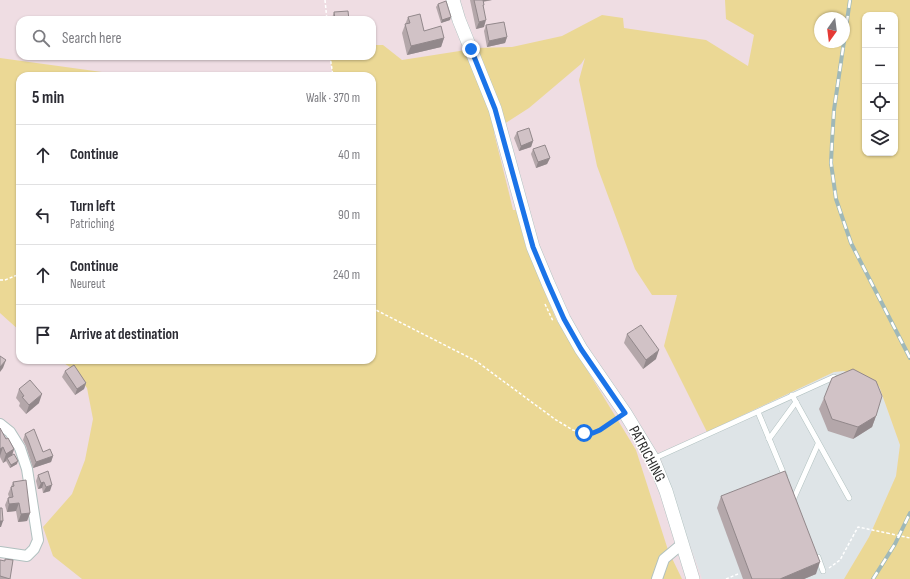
<!DOCTYPE html>
<html lang="en">
<head>
<meta charset="utf-8">
<style>
	:root { --surface:#fff; --page:#f7f7f7; --text:#2b2b33; --muted:#7c7c81; --line:#e1e1e2 }
	body { margin:0; font-family:"Sofia Sans Condensed",sans-serif; background:var(--page); color:var(--text) }
	.controls { position:absolute; right:12px; top:12px; display:grid; overflow:hidden; border-radius:8px; box-shadow:0 1px 3px #0004 }
	.controls button { width:36px; height:36px; display:grid; place-items:center; padding:0; border:0; border-bottom:1px solid var(--line); background:var(--surface); color:var(--text); font:20px sans-serif }
	.compass { position:absolute; left:814px; top:12px; width:36px; height:36px; border-radius:50%; background:var(--surface); box-shadow:0 1px 3px #0004; rotate:194deg }
	.stop { position:absolute; width:12px; height:12px; margin:-9px; border:3px solid #1a73e8; border-radius:50%; background:#fff }
	.stop.end { background:#1a73e8; border-color:#fff; box-shadow:0 1px 4px #0008 }
	.list { margin:0; padding:0; list-style:none }
	h2 { display:flex; justify-content:space-between; align-items:center; height:52px; margin:0; padding:0 16px; font-size:17px }
	h2 small { font-size:13px; font-weight:400; color:var(--muted) }
	.list li { display:grid; grid-template-columns:26px 1fr auto; gap:12px; align-items:center; box-sizing:border-box; height:60px; padding:0 16px; border-top:1px solid var(--line) }
	.list b { display:block; font-size:15px; white-space:nowrap }
	.list p { margin:0; font-size:13px; white-space:nowrap; color:var(--muted) }
	.list em { font-size:13px; font-style:normal; color:var(--muted) }
	.icon { flex:none; width:22px; height:22px; fill:none; stroke:currentColor; stroke-width:2; stroke-linecap:round; stroke-linejoin:round }
	.map { position:relative; flex:none; width:910px; height:579px; overflow:hidden }
	.search { position:absolute; background:var(--surface); box-shadow:0 1px 3px #0004; left:16px; top:16px; width:360px; height:44px; display:flex; align-items:center; gap:10px; box-sizing:border-box; padding:0 14px; border-radius:12px; color:var(--muted); font-size:15px }
	.panel { position:absolute; background:var(--surface); box-shadow:0 1px 3px #0004; left:16px; top:72px; width:360px; height:292px; border-radius:12px }
	.map>svg:first-child { display:block }
</style>
</head>
<body>
<div class="map">
<svg width="910" height="579" viewBox="0 0 910 579">
	<rect width="100%" height="100%" fill="#efdde3"/>
	<path fill="#dee4e7" d="M844,371L879,386L900,445L896,476L869,537L844,579H702L681,520L660,456L707,432L834,372Z"/>
	<g fill="#ebd895" fill-rule="evenodd">
		<path d="M725,0H910V579H844L869,537L896,476L900,445L879,386L844,371L834,372L707,432L664,346L677,295H652L635,269L597,166L579,80L585,58L581,64L529,108L504,124L477,48L512,47L562,36L602,15L623,18L624,28L706,40L748,66L754,35L726,19ZM865,15H895V153H865ZM820,18H844V42H820Z"/>
		<path d="M372,45H383L402,60L466,50L496,128L494,133L509,193L513,210H516L526,247L556,319L636,450L668,550L682,579H82L53,556L43,527L72,494L85,460L93,419L87,388L70,367L59,360H372V76H333L330,56H372Z"/>
		<path d="M0,58L131,76H20V331L0,313Z"/>
	</g>
	<g fill="none" stroke-linecap="round" stroke-linejoin="round">
		<g stroke="#b1c1c0" stroke-width="6">
			<g id="lane">
				<path d="M792,395L849,498"/>
				<path d="M758,412L785,477"/>
				<path d="M769,439L796,402"/>
				<path d="M653,459L834,377"/>
				<path d="M794,498L818,444"/>
				<path d="M818,557L823,571"/>
			</g>
		</g>
		<g stroke="#b1c1c0" stroke-width="12">
			<g id="street">
				<path d="M0,424L10,432L20,448L27,469L38,540L34,549L27,556L0,552"/>
				<path d="M657,579L664,559L682,544"/>
			</g>
		</g>
		<g stroke="#b1c1c0" stroke-width="14">
			<path id="secondary" d="M453,0L459,20L495,109L533,247L548,283L564,319L581,349L625,413L653,459L666,491L693,579"/>
		</g>
		<g stroke="#fff" stroke-width="1.5" stroke-dasharray="3 2" stroke-linecap="butt">
			<path d="M325,0L327,20"/>
			<path d="M330,56L333,76"/>
			<path d="M0,280H5L20,274"/>
			<path d="M372,284L375,294L373,308"/>
			<path d="M545,304L553,321"/>
			<path d="M372,308L476,361L556,420L573,430L583,433H593L616,418"/>
			<path d="M829,568L840,560L858,527L887,533"/>
			<path d="M726,579L738,574"/>
		</g>
		<use href="#lane" stroke="#fff" stroke-width="5"/>
		<use href="#street" stroke="#fff" stroke-width="10"/>
		<use href="#secondary" stroke="#fff" stroke-width="13"/>
		<g stroke="#9fb8b8" stroke-width="4">
			<g id="rail">
				<path d="M850,0L834,110L832,142L831,163L836,199L851,243L910,358"/>
				<path d="M873,579L895,544L910,513"/>
			</g>
		</g>
		<use href="#rail" stroke="#fff" stroke-width="2.5" stroke-dasharray="8" stroke-linecap="butt"/>
		<path stroke="#fff" stroke-width="1.5" stroke-dasharray="3 2" stroke-linecap="butt" d="M887,533L910,538"/>
	</g>
	<g fill="#b4a7aa">
		<path d="M470,0H492L483,2L484,27L476,29Z"/>
		<path d="M438,4L450,20L441,23L436,7Z"/>
		<path d="M334,12L349,20H332V18Z"/>
		<path d="M408,17L424,31L444,38L441,47L407,55L402,33Z"/>
		<path d="M486,25L507,37L505,43L487,47L484,31Z"/>
		<path d="M517,132L533,141L531,147L519,151L514,138Z"/>
		<path d="M533,149L550,158L547,164L536,168L531,154Z"/>
		<path d="M627,334L656,359L643,369L624,343Z"/>
		<path d="M65,371L86,383L84,389L75,395L62,377Z"/>
		<path d="M19,389L39,403L26,414L19,406L20,403L16,398Z"/>
		<path d="M824,398L876,416L872,427L853,439L828,431L819,409Z"/>
		<path d="M0,428L6,439L14,449L12,456L17,464L10,468L6,461L3,463L0,457Z"/>
		<path d="M25,434L43,452L53,456L51,462L33,468L26,446L23,440Z"/>
		<path d="M38,475L50,491L43,493L42,488L38,489L36,481Z"/>
		<path d="M13,482L30,513L27,521L18,522L16,511L7,512L5,505L8,498L9,497L8,494Z"/>
		<path d="M721,496L816,574L804,579H743L717,508Z"/>
		<path d="M13,560L9,579H0V561Z"/>
	</g>
	<g fill="#92888b">
		<path d="M480,0H492L479,2Z"/>
		<path d="M451,17L450,20L441,23L442,20Z"/>
		<path d="M486,20L484,27L476,29L479,22Z"/>
		<path d="M507,37L505,43L487,47L489,41Z"/>
		<path d="M444,38L441,47L407,55L411,46Z"/>
		<path d="M533,141L531,147L519,151L521,146Z"/>
		<path d="M550,158L547,164L536,168L538,162Z"/>
		<path d="M659,350L656,359L643,369L646,360Z"/>
		<path d="M6,360L3,368L0,372V367Z"/>
		<path d="M86,383L84,389L75,395L77,389Z"/>
		<path d="M42,394L39,403L26,414L29,405Z"/>
		<path d="M876,416L872,427L853,439L858,427Z"/>
		<path d="M3,447L0,456V449Z"/>
		<path d="M14,449L11,458H7L6,461L3,463L6,454Z"/>
		<path d="M53,456L51,462L33,468L36,462Z"/>
		<path d="M18,461L17,464L10,468L11,465Z"/>
		<path d="M44,482L42,488L38,489L41,483Z"/>
		<path d="M52,485L50,491L43,493L46,487Z"/>
		<path d="M19,503L16,511L7,512L9,504Z"/>
		<path d="M30,513L27,521L18,522L21,514Z"/>
		<path d="M0,521H3L1,527H0Z"/>
		<path d="M820,562L816,574L804,579H780Z"/>
	</g>
	<g fill="#d1c2c6" stroke="#92888b">
		<path d="M474,0H483L484,5H483L486,20L479,22Z"/>
		<path d="M446,1L451,17L442,20L438,4Z"/>
		<path d="M348,11L349,20H335L334,12Z"/>
		<path d="M420,14L424,31L441,26L444,38L411,46L405,24L410,23L408,17Z"/>
		<path d="M504,22L507,37L489,41L486,25Z"/>
		<path d="M529,128L533,141L521,146L517,132Z"/>
		<path d="M545,145L550,158L538,162L533,149Z"/>
		<path d="M641,325L659,350L646,360L627,334Z"/>
		<path d="M0,356L6,360L0,367Z"/>
		<path d="M74,365L86,383L77,389L65,371Z"/>
		<path d="M853,369L876,381L882,396L876,416L858,427L832,419L824,398L832,378Z"/>
		<path d="M30,380L42,394L29,405L22,397L24,396L19,389Z"/>
		<path d="M0,428L6,439L8,438L14,449L6,454L3,447L0,449Z"/>
		<path d="M34,429L43,452L50,449L53,456L36,462L28,440L25,434Z"/>
		<path d="M14,454L18,461L11,465L7,458Z"/>
		<path d="M48,471L52,485L46,487L44,482L41,483L38,475Z"/>
		<path d="M785,471L820,562L780,579H752L721,496Z"/>
		<path d="M26,480L30,513L21,514L19,503L9,504L8,498L13,497L11,487L14,486L13,482Z"/>
		<path d="M0,508H2L3,521H0Z"/>
		<path d="M5,559L13,560L10,579L0,576V560L5,561Z"/>
	</g>
	<g fill="none" stroke-linecap="round" stroke-linejoin="round">
		<path stroke="#1a73e8" stroke-width="5" d="M471,49L495,109L533,247L548,283L564,319L581,349L625,413L600,430L593,433H584"/>
	</g>
	<g text-anchor="middle" dominant-baseline="central" stroke-width="3" stroke-linejoin="round" paint-order="stroke">
		<g font-size="15" fill="#2c2c2c" stroke="#fff">
			<text transform="translate(647 454) rotate(62)">PATRICHING</text>
		</g>
	</g>
</svg>
<div class="controls">
<button>+</button>
<button>−</button>
<button><svg class="icon" aria-label="locate" viewBox="0 0 24 24"><circle cx="12" cy="12" r="6"/><path d="M12 2v4M12 18v4M2 12h4M18 12h4"/></svg></button>
<button><svg class="icon" aria-label="layers" viewBox="0 0 24 24"><path d="M12 4l9 5-9 5-9-5zM3 14l9 5 9-5"/></svg></button>
</div>
<svg class="compass" viewBox="-18 -18 36 36"><path d="M0-13l5 13h-10z" fill="#e53935"/><path d="M0 13l5-13h-10z" fill="#7c7c81"/></svg>
<div class="stop" style="left:584px;top:433px"></div>
<div class="stop end" style="left:471px;top:49px"></div>
<div class="search"><svg class="icon" aria-label="search" viewBox="0 0 24 24"><circle cx="10" cy="10" r="6"/><path d="M15 15l6 6"/></svg>Search here</div>
<section class="panel">
<h2>5 min<small>Walk · 370 m</small></h2>
<ul class="list">
<li><svg class="icon" aria-label="ahead" viewBox="0 0 24 24"><path d="M12 20V5M6 11l6-6 6 6"/></svg><div><b>Continue</b></div><em>40 m</em></li>
<li><svg class="icon" aria-label="left" viewBox="0 0 24 24"><path d="M17 20v-9H6M10 6l-5 5 5 5"/></svg><div><b>Turn left</b><p>Patriching</p></div><em>90 m</em></li>
<li><svg class="icon" aria-label="ahead" viewBox="0 0 24 24"><path d="M12 20V5M6 11l6-6 6 6"/></svg><div><b>Continue</b><p>Neureut</p></div><em>240 m</em></li>
<li><svg class="icon" aria-label="arrive" viewBox="0 0 24 24"><path d="M6 21V4h12l-3 4 3 4H6"/></svg><div><b>Arrive at destination</b></div></li>
</ul>
</section>
</div>
</body>
</html>
